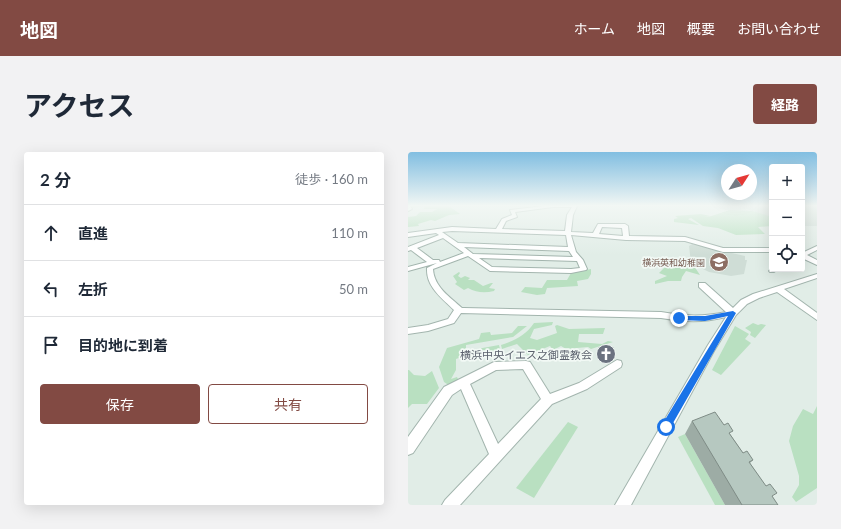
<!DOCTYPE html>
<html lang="ja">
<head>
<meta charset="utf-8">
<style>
	:root { --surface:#fff; --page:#f2f2f3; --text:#1f2937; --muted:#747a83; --line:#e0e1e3; --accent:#824a43 }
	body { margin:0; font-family:Lato,"Noto Sans JP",sans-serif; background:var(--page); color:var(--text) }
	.controls { position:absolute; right:12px; top:12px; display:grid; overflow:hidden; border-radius:4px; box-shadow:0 4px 16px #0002 }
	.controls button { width:36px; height:36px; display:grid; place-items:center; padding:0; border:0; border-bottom:1px solid var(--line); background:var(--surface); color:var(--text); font:20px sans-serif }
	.compass { position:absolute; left:313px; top:12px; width:36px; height:36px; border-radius:50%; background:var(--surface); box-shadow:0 4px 16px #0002; rotate:54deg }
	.stop { position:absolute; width:12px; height:12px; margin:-9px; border:3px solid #1a73e8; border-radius:50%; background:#fff }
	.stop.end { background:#1a73e8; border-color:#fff; box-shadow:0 1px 4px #0008 }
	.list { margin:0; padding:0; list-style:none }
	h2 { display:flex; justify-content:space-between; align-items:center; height:52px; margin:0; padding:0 16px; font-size:17px }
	h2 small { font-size:13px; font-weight:400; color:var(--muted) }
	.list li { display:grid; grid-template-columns:26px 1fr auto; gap:12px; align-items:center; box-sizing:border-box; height:56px; padding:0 16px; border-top:1px solid var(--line) }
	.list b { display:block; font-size:15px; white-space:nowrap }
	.list em { font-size:13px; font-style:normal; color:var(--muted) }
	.actions { display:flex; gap:8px; padding:12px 16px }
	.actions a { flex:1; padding:9px 0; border:1px solid var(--accent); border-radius:4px; text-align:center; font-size:14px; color:var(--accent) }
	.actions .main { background:var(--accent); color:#fff }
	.icon { flex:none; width:22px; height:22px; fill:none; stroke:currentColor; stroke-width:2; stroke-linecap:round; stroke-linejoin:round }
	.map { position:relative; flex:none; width:409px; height:353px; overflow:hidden; border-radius:4px }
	header { display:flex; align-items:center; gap:24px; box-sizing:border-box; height:56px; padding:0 20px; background:var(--accent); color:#fff }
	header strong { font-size:19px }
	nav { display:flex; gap:22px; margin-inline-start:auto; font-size:14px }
	.intro { display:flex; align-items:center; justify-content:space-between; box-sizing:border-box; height:96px; padding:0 24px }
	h1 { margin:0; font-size:28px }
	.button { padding:10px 18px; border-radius:4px; background:var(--accent); color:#fff; font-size:14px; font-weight:700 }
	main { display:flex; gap:24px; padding:0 24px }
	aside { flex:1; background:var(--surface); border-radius:4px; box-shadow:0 4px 16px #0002 }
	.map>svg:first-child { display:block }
</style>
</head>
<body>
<header>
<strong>地図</strong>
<nav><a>ホーム</a><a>地図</a><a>概要</a><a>お問い合わせ</a></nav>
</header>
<div class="intro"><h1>アクセス</h1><a class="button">経路</a></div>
<main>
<aside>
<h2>2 分<small>徒歩 · 160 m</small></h2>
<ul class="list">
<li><svg class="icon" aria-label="ahead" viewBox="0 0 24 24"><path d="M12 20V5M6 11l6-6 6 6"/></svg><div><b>直進</b></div><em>110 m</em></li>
<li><svg class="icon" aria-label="left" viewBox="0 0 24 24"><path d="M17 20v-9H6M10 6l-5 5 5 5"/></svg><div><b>左折</b></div><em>50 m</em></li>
<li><svg class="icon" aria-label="arrive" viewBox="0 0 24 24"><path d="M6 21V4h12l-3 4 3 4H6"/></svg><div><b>目的地に到着</b></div></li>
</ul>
<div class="actions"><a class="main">保存</a><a>共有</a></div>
</aside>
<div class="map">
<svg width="409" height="353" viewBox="0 0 409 353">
	<rect width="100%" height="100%" fill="#e1ede7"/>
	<g fill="#cfddd6">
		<path d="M300,54H364V66L339,57L324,59Z"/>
		<rect x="394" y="54" width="15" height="20"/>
		<path d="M284,92L337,104V108H339L336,122L323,124L301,120L283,111L281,94Z"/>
	</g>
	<g fill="#b9e0c1">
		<path d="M2,54H41L52,62L41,63L27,69L23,68L10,72L11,74L0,75V65L8,64L12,60H24L29,57H16L17,54L3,56Z"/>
		<path d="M322,58L345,59L364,65V74L350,75L357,82L328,83L310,76L295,74L283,66L280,67L291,73L266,70V67L270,66L267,64L293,62L302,64L296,65C305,65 313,60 322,58Z"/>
		<path d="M279,110L286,114L292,123L278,119L274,125L273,129H260L247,132V129L259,124L251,121L256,116Z"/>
		<path d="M183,117V122L180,127L169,129L170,134L139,136L137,142L129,143L113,140L117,135L134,136L139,128H159L163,121Z"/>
		<path d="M51,120L52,121L50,124L53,126L57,124L62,126L60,128H66L75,134L83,131H85L81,136L87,137L86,139C77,141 69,141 60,136L56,138L47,132L49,130L45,124Z"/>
		<path d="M145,170L144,173L126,177L122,186L129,188L149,181L147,174L149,173L161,177L197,176L195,182H171L170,190L194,192L200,189L205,190L183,197L180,195L158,197L153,194L145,198L142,194L120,203L109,192L94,197L93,193C106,189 118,183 126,171Z"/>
		<path d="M345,171L350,173L353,172L358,173L347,186L342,183L343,180L337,176Z"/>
		<path d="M110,174H119L105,185L58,193V199L91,193L92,197L83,201L80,198L69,203L67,200L48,207V218L43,227L49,225L51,229L42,234L36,230L31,215L39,196L71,187L73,181L82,180L83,183L104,181Z"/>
		<path d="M327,174L341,182L337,187L343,191L313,223L304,218Z"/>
		<path d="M0,218H1L6,223L17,224L24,219L31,236L19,252H4L0,256Z"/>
		<path d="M409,254V336L388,350L384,345L391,333V324L381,289L385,274L395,257L405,262Z"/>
		<path d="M160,270L170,275L126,346L108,336Z"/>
		<path d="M277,282L317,353H307L270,285Z"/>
	</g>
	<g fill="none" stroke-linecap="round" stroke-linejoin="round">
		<g stroke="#a3b5ae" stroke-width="2">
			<g id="minor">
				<path d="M0,54H2L4,57L0,59Z"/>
				<path d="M136,54H169L165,63L163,80L185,81L190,72H217L220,74L221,84L277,85L315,96H364V100H315L277,89L218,88L163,83L168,100L175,108L179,117L178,118L163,121L82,119L60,104L25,117C26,135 42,145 54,156H56L253,160C278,164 294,165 318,160L291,135V131H297L325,156L333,148L345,142L409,122V126L376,137L409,161V168L369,140L351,146L339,152L328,163L306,199L223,353H207L300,193L318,165C294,171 277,170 253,166L53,161L46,171L20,179L0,182V176L20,173L40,167L46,158C34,146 18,135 19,116L29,111L0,119V115L19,110L3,98L0,99V95L31,83L28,81L0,85V81L44,75L88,77L94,67L104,63L102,58ZM145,55H164L159,63L157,79L94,77L98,69L109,65L107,60ZM194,75L214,76L215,84L191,82ZM44,79L158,83L160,95L50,91L34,80ZM35,86L56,101L32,110L31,108H25L9,96ZM56,95L161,99L165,105L65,102ZM71,106L169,109L172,116L163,117L84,115Z"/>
				<path d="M409,94V98L399,103L409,108V113L394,106V101Z"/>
				<path d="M364,116V117H370L366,120H362L361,119Z"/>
				<path d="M209,208L213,209L214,212L213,215L179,237L144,252L52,353H34L37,348L81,302L53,237L44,243L5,301L0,303V285L36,235L86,210L118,209L122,210L142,242L171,231ZM115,217L133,247L90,292L62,232L88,218Z"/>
			</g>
		</g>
		<use href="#minor" fill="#fff" fill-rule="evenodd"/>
	</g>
	<path fill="#9daca5" d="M284,269L316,273L335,301L345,308L342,311L370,353H317L277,282Z"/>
	<path fill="#b6c8c0" stroke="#7f8c86" d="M307,260L316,273L320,271L325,279L321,281L335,301L339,299L345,308L341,310L358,334L362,332L369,341L364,344L370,353H334L284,269Z"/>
	<linearGradient id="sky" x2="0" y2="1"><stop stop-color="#81bee1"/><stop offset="0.52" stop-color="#f2f7f4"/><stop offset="1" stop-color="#f2f7f4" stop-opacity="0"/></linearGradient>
	<rect width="409" height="103" fill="url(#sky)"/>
	<path fill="#1a73e8" d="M325,159L328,161L261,278L258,279L255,278L254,275L255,271L320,164L297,169L271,168L268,166L271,164H297Z"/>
	<defs>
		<g id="school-disc" transform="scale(1)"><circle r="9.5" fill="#8d6e63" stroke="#f2f9f5"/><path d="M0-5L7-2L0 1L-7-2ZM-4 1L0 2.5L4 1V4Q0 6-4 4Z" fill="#fff"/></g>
		<g id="church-disc" transform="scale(1)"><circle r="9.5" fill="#6b7280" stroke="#f2f9f5"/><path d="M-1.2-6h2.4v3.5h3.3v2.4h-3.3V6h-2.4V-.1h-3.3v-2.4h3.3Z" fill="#fff"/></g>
	</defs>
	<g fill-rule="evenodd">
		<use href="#school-disc" x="311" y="110"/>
		<use href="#church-disc" x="198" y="202"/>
	</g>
	<g text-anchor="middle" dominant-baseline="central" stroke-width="3.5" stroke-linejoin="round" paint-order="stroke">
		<g font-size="9" fill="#785e54" stroke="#f2f9f5" text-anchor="end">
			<text x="297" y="110">横浜英和幼稚園</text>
		</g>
		<g font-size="11" fill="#5b616d" stroke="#f2f9f5" text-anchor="end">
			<text x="184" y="202">横浜中央イエス之御霊教会</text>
		</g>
	</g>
</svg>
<div class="controls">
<button>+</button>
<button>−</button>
<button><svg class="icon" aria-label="locate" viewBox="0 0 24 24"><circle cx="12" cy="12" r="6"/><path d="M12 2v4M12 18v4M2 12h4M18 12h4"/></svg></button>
</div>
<svg class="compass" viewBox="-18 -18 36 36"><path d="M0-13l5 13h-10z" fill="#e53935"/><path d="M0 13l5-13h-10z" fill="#747a83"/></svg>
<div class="stop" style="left:258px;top:275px"></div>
<div class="stop end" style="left:271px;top:166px"></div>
</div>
</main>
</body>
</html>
